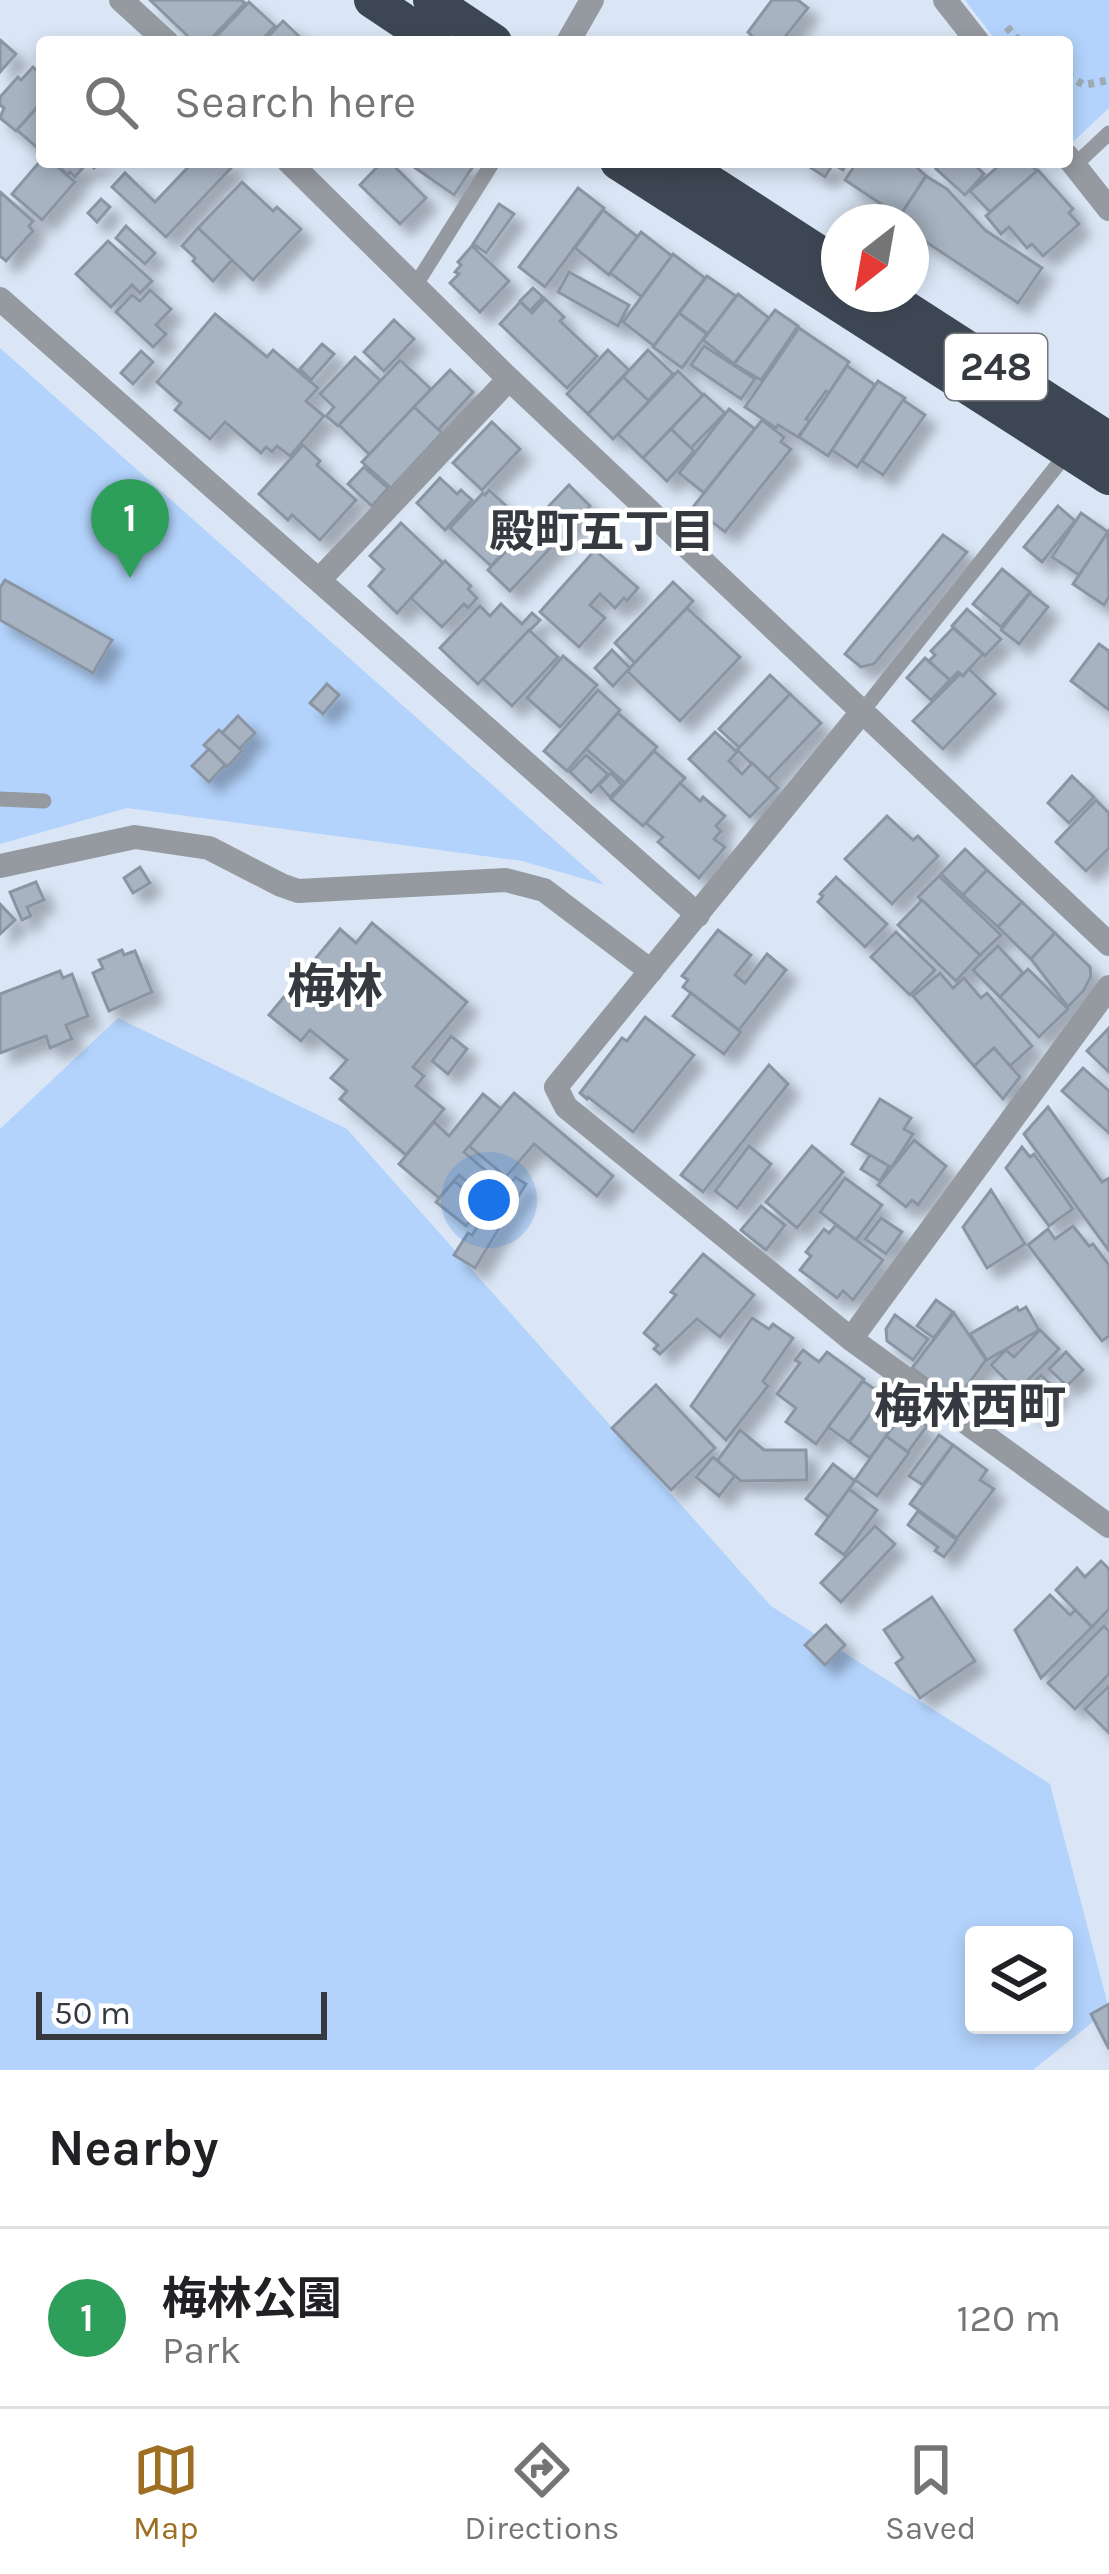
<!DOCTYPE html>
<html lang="en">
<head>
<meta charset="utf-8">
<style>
	:root { --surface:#fff; --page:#f6f6f6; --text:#202124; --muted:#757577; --line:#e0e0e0; --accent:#9e6e22 }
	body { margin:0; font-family:Karla,"Noto Sans JP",sans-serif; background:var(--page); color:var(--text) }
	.controls { position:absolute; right:36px; bottom:36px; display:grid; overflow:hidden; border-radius:12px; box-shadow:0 6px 18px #0003 }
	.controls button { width:108px; height:108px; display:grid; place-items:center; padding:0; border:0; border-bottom:3px solid var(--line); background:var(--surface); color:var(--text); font:60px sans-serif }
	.compass { position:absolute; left:821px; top:204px; width:108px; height:108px; border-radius:50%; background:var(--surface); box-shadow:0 6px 18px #0003; rotate:211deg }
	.scale { position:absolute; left:36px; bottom:30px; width:291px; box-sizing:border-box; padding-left:12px; border:6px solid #363a40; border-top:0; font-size:33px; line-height:42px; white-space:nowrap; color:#363a40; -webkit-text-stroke:9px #fff; paint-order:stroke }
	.you { position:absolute; left:489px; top:1200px; width:42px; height:42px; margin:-30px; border:9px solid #fff; border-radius:50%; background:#1a73e8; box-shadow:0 0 0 18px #1a73e833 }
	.badge { display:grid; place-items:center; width:78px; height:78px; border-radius:50%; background:var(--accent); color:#fff; font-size:39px; font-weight:700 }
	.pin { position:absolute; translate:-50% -99px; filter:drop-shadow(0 3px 6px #0008) }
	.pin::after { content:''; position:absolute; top:63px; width:42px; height:36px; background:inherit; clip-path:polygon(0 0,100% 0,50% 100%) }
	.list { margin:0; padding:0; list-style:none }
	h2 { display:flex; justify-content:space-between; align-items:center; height:156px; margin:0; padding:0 48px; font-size:51px }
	h2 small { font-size:39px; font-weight:400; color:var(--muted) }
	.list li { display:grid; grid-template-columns:78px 1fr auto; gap:36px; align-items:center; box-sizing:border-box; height:180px; padding:0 48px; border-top:3px solid var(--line) }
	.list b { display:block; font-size:45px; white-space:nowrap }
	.list p { margin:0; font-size:39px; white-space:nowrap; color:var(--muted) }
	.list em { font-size:39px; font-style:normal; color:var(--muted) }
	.icon { flex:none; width:66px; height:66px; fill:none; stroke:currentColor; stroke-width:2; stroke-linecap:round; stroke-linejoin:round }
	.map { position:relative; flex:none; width:1109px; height:2070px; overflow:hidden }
	.search { position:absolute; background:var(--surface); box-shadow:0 6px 18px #0003; left:36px; right:36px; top:36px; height:132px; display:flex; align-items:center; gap:30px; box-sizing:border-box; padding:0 42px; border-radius:12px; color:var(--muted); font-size:45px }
	.sheet { height:336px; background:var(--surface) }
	nav { display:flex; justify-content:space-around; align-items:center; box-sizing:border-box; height:168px; border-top:3px solid var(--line); background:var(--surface); font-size:33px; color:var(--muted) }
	nav a { display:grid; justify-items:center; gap:6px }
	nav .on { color:var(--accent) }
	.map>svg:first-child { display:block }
</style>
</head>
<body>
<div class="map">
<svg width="1109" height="2070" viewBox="0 0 1109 2070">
	<defs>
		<filter id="shadow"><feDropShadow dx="11" dy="11" stdDeviation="6" flood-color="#0004"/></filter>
	</defs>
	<rect width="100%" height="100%" fill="#dae6f5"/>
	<g fill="#b3d3fc" fill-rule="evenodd">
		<path d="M965,0H1109V108L1074,141L1067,132V42H997Z"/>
		<path d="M0,348L605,885L522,861L127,808L0,844Z"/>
		<path d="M118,1018L347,1129L771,1606L1050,1784L1109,2009L1033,2070H0V1129ZM974,1935H1064V2025H974Z"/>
	</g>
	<g fill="#a7b3c1" stroke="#8995a2" stroke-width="3" filter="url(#shadow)">
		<path d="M150,0H241L245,3L208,42H194Z"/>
		<path d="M772,0H798L808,8L781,42H758L748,32Z"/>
		<path d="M249,2L275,26L260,42H211Z"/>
		<path d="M283,21L305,42H263Z"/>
		<path d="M0,40L16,54L0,72Z"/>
		<path d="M33,67L42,75V102L16,131L0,118L4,108L0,105V97L18,77L21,80Z"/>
		<path d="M42,102V152L17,130Z"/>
		<path d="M42,159V162H52L75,182L42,220L12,194Z"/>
		<path d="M54,162H99L94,168L88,162L75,177L70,172L68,175Z"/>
		<path d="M193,162H227L232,167L166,237L112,187L125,173L155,202Z"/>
		<path d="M382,162H390L426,198L400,224L360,185Z"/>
		<path d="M417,162H476L454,195L414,167Z"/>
		<path d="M802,162H848L843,170L833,164L825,177Z"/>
		<path d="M857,162H911L926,176L896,222L883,214L887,208L845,180Z"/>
		<path d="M943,162H972L984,174L965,195L936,169Z"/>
		<path d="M1003,162H1029L1037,171L990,212L970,191Z"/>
		<path d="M1038,170L1073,209L1069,213L1079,224L1043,256L1032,244L1027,248L1009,227L1001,234L986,216Z"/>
		<path d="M926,176L947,189L985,230L1042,268L1018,303L911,232V222H896Z"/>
		<path d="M242,182L273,211L277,207L301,229L253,280L198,228Z"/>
		<path d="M578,188L604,208L545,287L519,267Z"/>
		<path d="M0,192L33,221L29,226L33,231L6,261L0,256Z"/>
		<path d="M101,199L110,207L97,222L88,213Z"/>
		<path d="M499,204L514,214L486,253L473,244Z"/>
		<path d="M603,210L638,237L609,275L575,248Z"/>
		<path d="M126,226L155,253L145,264L116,238Z"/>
		<path d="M198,228L232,260L213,281L193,261L195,258L182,246Z"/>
		<path d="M641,232L672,256L642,297L610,273Z"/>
		<path d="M108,241L152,281L140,293L132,285L111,307L76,274Z"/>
		<path d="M472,246L509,281L480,312L450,283L459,274L455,272L461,265L458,262Z"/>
		<path d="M673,254L705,278L654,346L623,322Z"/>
		<path d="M569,272L629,305L618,326L558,292Z"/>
		<path d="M707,276L736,296L708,334L679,313Z"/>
		<path d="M533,288L543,297L530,311L520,301Z"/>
		<path d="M150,290L171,309L156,325L166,334L153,347L116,312L132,295L140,301Z"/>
		<path d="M738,294L769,318L734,364L703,340Z"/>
		<path d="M545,299L564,317L560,321L597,356L567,388L500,324L520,302L532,313Z"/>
		<path d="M775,310L798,326L761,380L734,364Z"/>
		<path d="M679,313L707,334L682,368L653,347Z"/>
		<path d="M215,314L267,357L273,350L318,388L306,401L324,416L290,456L277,446L272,452L266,447L261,453L225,422L210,439L175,410L181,403L157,382Z"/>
		<path d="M394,320L414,339L384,371L364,352Z"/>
		<path d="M799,328L849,362L829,393L826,391L806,419L810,421L798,437L778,425L776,428L745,407Z"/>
		<path d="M322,344L334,354L311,380L300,369Z"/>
		<path d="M704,346L755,379L741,399L691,365Z"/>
		<path d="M608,350L629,370L588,414L567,394Z"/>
		<path d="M648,350L673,374L648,401L623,377Z"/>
		<path d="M141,351L153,362L133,384L121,373Z"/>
		<path d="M355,357L381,381L338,426L326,416L334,407L320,394Z"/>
		<path d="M400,360L431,389L370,455L339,425Z"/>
		<path d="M847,366L875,385L828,456L799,437Z"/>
		<path d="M450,370L473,392L438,430L414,407Z"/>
		<path d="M678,371L703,395L643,458L618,434Z"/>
		<path d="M623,377L649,401L613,439L588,414Z"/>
		<path d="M878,381L905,398L857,467L832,450Z"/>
		<path d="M704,394L725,413L691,448L671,429Z"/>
		<path d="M903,400L925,415L883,475L862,461Z"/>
		<path d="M414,407L442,433L391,488L362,462Z"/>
		<path d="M729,409L755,429L704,493L679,473Z"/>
		<path d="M762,420L784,437L781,442L791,449L725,532L693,507Z"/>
		<path d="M492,422L520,449L482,490L453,463Z"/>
		<path d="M671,429L694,451L667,481L643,458Z"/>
		<path d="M303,445L320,461L317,465L356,500L320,540L292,515L288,520L259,494Z"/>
		<path d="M364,467L388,488L372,506L348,484Z"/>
		<path d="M440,478L457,494L461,490L472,500L445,530L417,503Z"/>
		<path d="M569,485L590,506L510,591L488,570Z"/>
		<path d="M489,490L528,526L491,566L450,528L483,493L485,495Z"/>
		<path d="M1058,506L1075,521L1042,562L1024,547Z"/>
		<path d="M1081,513L1108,532L1079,575L1052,557Z"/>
		<path d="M401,523L443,563L397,613L369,586L384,569L370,556Z"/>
		<path d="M1108,532L1109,597L1104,605L1073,584Z"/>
		<path d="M943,535L967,552L874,664L861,667L845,654Z"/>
		<path d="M595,550L638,588L627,601L624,598L615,608L600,594L590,605L605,618L579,647L540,612Z"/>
		<path d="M445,561L471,586L468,589L477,598L468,608L464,604L442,627L411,598Z"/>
		<path d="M1002,569L1030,592L1001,627L973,604Z"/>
		<path d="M5,580L112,640L93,673L0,620V588Z"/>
		<path d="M673,582L693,601L635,663L615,643Z"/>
		<path d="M1030,593L1048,607L1019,644L1001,630Z"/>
		<path d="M501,604L522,624L532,613L540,620L478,684L440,648L480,606L490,616Z"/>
		<path d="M687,608L740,657L680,721L627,671Z"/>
		<path d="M967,609L1001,639L985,656L952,626Z"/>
		<path d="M953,628L983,654L963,676L958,672L950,680L929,661L935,655L931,651Z"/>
		<path d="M529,630L558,657L512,706L483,679Z"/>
		<path d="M1099,644L1109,651V710L1071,681Z"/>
		<path d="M612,650L630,668L613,686L595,668Z"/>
		<path d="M563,656L597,685L560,727L527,698Z"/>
		<path d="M925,658L950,680L931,700L907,678Z"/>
		<path d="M969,669L995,694L943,749L913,721L960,674L963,676Z"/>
		<path d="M770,675L790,694L740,748L719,729Z"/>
		<path d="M327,684L339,695L323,714L310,703Z"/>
		<path d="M598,690L620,710L567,771L544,751Z"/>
		<path d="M790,694L821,723L768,779L737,750Z"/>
		<path d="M618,713L657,747L625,783L586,749Z"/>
		<path d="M238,716L255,733L239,749L222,733Z"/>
		<path d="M219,730L242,751L227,767L204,745Z"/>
		<path d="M715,732L737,752L729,761L742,774L752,763L778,788L750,817L689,759Z"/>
		<path d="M209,749L225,765L209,782L192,766Z"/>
		<path d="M654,751L685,778L643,826L611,799Z"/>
		<path d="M586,755L608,774L591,792L570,772Z"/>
		<path d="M611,773L622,785L610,797L599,785Z"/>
		<path d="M1072,776L1094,797L1069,823L1048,803Z"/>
		<path d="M680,783L700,801L703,797L725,816L716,826L721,831L714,839L725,847L699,878L658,842L663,837L646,823Z"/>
		<path d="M1096,800L1109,813V848L1086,871L1056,842Z"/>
		<path d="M887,816L913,840L918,836L938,856L892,904L845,859Z"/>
		<path d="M965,849L987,870L963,895L941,874Z"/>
		<path d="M140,867L150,883L133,893L124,878Z"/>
		<path d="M987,870L1022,902L998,927L963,895Z"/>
		<path d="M939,876L1001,935L980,955L918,897Z"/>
		<path d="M836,877L887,924L865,947L818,902L823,896L820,894Z"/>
		<path d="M36,882L44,900L27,907L31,916L22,920L10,892Z"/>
		<path d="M922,900L980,955L956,981L898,925Z"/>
		<path d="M1022,902L1055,933L1031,959L998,927Z"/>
		<path d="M0,904L15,920L0,934Z"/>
		<path d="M372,923L467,1002L413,1067L424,1076L416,1086L444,1109L406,1155L340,1099L347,1091L331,1078L347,1060L310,1030L301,1041L269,1015L340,929L356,943Z"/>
		<path d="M718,930L751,955L735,975L745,983L767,954L786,970L739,1030L683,987L688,980L682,976Z"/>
		<path d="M896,932L935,970L910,995L871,957Z"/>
		<path d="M1055,933L1090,967L1091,976L1084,990L1068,1007L1031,959Z"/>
		<path d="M998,946L1023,973L1000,997L973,970Z"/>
		<path d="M122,950L124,955L135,951L152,992L109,1011L93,973L103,968L99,960Z"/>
		<path d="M1028,969L1068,1009L1039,1037L1000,997Z"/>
		<path d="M60,971L63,978L72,974L88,1016L66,1025L72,1039L50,1048L46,1036L0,1053V994Z"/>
		<path d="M940,973L953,988L964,978L981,998L987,993L1032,1046L1010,1066L994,1048L974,1066L913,996Z"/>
		<path d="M691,993L741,1032L724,1054L673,1016Z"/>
		<path d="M645,1017L694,1055L633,1132L588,1097L587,1099L580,1093L622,1038L627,1041Z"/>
		<path d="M1109,1028V1072L1087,1051Z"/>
		<path d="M451,1036L467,1049L448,1074L432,1061Z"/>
		<path d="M994,1048L1020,1077L1003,1099L974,1066Z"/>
		<path d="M769,1065L788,1084L703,1192L681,1175Z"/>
		<path d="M1083,1068L1109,1091V1133L1062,1091Z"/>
		<path d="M514,1093L613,1176L597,1196L534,1144L506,1177L469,1146Z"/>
		<path d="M483,1094L501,1109L464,1152L497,1180L484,1196L459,1175L439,1198L399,1164L434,1122L449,1136Z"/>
		<path d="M880,1099L911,1118L904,1129L913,1134L891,1168L852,1144Z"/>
		<path d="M1048,1107L1102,1182L1109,1178V1251L1024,1134Z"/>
		<path d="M914,1140L946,1166L918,1205L912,1200L906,1207L878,1185Z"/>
		<path d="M749,1146L771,1164L737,1208L715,1191Z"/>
		<path d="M812,1146L843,1172L797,1228L766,1202Z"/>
		<path d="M1022,1147L1030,1157L1034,1154L1073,1209L1049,1226L1006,1168Z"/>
		<path d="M870,1155L889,1166L880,1181L861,1169Z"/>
		<path d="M515,1177L526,1184L475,1268L454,1255L468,1233L472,1235L492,1204L497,1208Z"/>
		<path d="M845,1178L882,1205L856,1240L820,1212Z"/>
		<path d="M454,1181L484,1205L466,1226L436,1202Z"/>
		<path d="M991,1190L1025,1244L987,1268L963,1227Z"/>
		<path d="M761,1206L785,1225L766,1250L741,1230Z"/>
		<path d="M881,1218L902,1232L886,1254L865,1239Z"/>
		<path d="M836,1225L883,1260L853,1300L843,1291L837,1298L800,1270L811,1256L806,1252L824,1229L829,1233Z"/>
		<path d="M1073,1226L1089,1246L1093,1244L1109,1265V1336L1102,1341L1028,1245L1048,1229L1055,1239Z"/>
		<path d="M703,1254L754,1295L720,1337L697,1319L660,1354L654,1349L658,1345L644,1333L676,1295L671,1292Z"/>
		<path d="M936,1300L953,1312L934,1338L917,1326Z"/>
		<path d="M1017,1307L1019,1311L1026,1307L1039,1330L987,1360L970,1334Z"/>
		<path d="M954,1313L986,1360L956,1401L912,1368Z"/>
		<path d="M895,1315L928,1339L913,1360L887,1341L886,1329Z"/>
		<path d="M752,1318L769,1329L773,1324L793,1338L763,1381L768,1386L726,1440L691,1406Z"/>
		<path d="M1040,1330L1059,1349L1017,1391L991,1365L1006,1350L1014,1357Z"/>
		<path d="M803,1350L819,1362L827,1352L864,1379L816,1444L786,1422L796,1408L777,1394L800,1363L795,1360Z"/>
		<path d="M1066,1352L1083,1370L1067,1386L1049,1369Z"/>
		<path d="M1041,1375L1058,1391L1036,1413L1019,1396Z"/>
		<path d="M863,1381L884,1396L849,1442L828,1427Z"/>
		<path d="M656,1385L715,1448L671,1490L612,1428Z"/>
		<path d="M886,1393L907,1409L870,1458L849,1442Z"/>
		<path d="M905,1411L927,1426L908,1452L886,1436Z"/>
		<path d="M740,1430L764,1450H806L807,1480L741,1481L717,1461Z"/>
		<path d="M939,1435L953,1445L923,1485L909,1476Z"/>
		<path d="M886,1436L909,1453L877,1496L855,1480Z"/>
		<path d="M953,1445L987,1470L980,1480L994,1489L957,1538L910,1504Z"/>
		<path d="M713,1457L735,1476L719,1496L696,1477Z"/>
		<path d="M833,1464L855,1481L829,1517L806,1499Z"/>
		<path d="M849,1489L877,1510L844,1555L816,1534Z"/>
		<path d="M918,1511L957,1540L944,1557L935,1551L938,1547L908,1525Z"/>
		<path d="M875,1526L895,1544L841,1602L821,1583Z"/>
		<path d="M1101,1561L1109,1569V1609L1092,1627L1056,1590L1077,1568L1085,1577Z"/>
		<path d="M1050,1595L1070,1615L1075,1610L1092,1627L1041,1678L1015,1630Z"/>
		<path d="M932,1597L975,1661L920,1698L896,1663L903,1658L884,1630Z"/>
		<path d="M826,1625L845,1645L825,1665L805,1645Z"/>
		<path d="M1104,1626L1109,1631V1674L1075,1709L1048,1683Z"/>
		<path d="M1109,1686V1733L1085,1709Z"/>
		<path d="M1109,2004V2049L1091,2014Z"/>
	</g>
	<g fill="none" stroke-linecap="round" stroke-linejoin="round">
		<g stroke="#a0aab5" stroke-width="8" stroke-dasharray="6 6" stroke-linecap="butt">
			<path d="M1007,27L1020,42"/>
			<path d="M1067,75L1084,85L1109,80"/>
		</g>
		<g stroke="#959aa0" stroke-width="15">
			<path d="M1075,165L1109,133"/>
			<path d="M415,286L493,162"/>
			<path d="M861,713L1067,453"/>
			<path d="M0,799L44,801"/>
		</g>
		<g stroke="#959aa0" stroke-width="24">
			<path d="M121,0L167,42"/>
			<path d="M945,0L978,42"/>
			<path d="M568,42L592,0"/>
			<path d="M1067,156L1109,209"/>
			<path d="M289,162L509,379L1109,944"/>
			<path d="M0,299L698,915"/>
			<path d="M320,579L509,379"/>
			<path d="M861,713L556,1087L566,1107L851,1339L1109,1526"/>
			<path d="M0,866L135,837L209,848L281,885L298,891L506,880L544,890L651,971"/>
			<path d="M851,1339L1109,987"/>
		</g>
		<g stroke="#3d4753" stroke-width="36">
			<path d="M372,0L435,42"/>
			<path d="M431,0L494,42"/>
			<path d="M618,162L1109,477"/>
			<path d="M678,162L839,266"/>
			<path d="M883,294L1109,440"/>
		</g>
	</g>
	<g text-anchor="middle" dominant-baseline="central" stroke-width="9" stroke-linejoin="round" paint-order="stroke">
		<rect fill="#fff" stroke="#727579" stroke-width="3" x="945" y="334" width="102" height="66" rx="9"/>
		<g font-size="39" font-weight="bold" fill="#363a40">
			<text x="996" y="367">248</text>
		</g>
		<g font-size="45" font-weight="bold" fill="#363a40" stroke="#fff">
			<text x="602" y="532">殿町五丁目</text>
		</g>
		<g font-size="48" font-weight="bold" fill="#363a40" stroke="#fff">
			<text x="335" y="987">梅林</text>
			<text x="970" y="1407">梅林西町</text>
		</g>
	</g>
</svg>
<div class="controls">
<button><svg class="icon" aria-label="layers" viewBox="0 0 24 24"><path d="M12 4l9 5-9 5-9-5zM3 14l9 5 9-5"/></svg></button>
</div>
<svg class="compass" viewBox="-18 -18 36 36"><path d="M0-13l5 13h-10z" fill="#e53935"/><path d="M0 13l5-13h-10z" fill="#757577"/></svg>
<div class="scale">50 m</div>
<div class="you"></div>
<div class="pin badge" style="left:130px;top:578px;background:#2e9e5b">1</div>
<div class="search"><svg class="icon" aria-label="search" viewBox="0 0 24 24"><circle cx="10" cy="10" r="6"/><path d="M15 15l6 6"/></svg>Search here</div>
</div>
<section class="sheet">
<h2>Nearby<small></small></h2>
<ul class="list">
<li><span class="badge" style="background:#2e9e5b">1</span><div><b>梅林公園</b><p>Park</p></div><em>120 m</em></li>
</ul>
</section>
<nav>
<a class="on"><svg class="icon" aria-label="map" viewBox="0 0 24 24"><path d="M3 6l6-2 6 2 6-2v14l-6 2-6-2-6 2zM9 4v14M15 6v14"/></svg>Map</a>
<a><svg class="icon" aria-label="directions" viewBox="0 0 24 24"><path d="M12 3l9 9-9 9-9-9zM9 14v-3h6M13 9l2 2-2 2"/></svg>Directions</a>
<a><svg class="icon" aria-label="saved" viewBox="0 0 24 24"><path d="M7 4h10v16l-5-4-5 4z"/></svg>Saved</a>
</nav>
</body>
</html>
